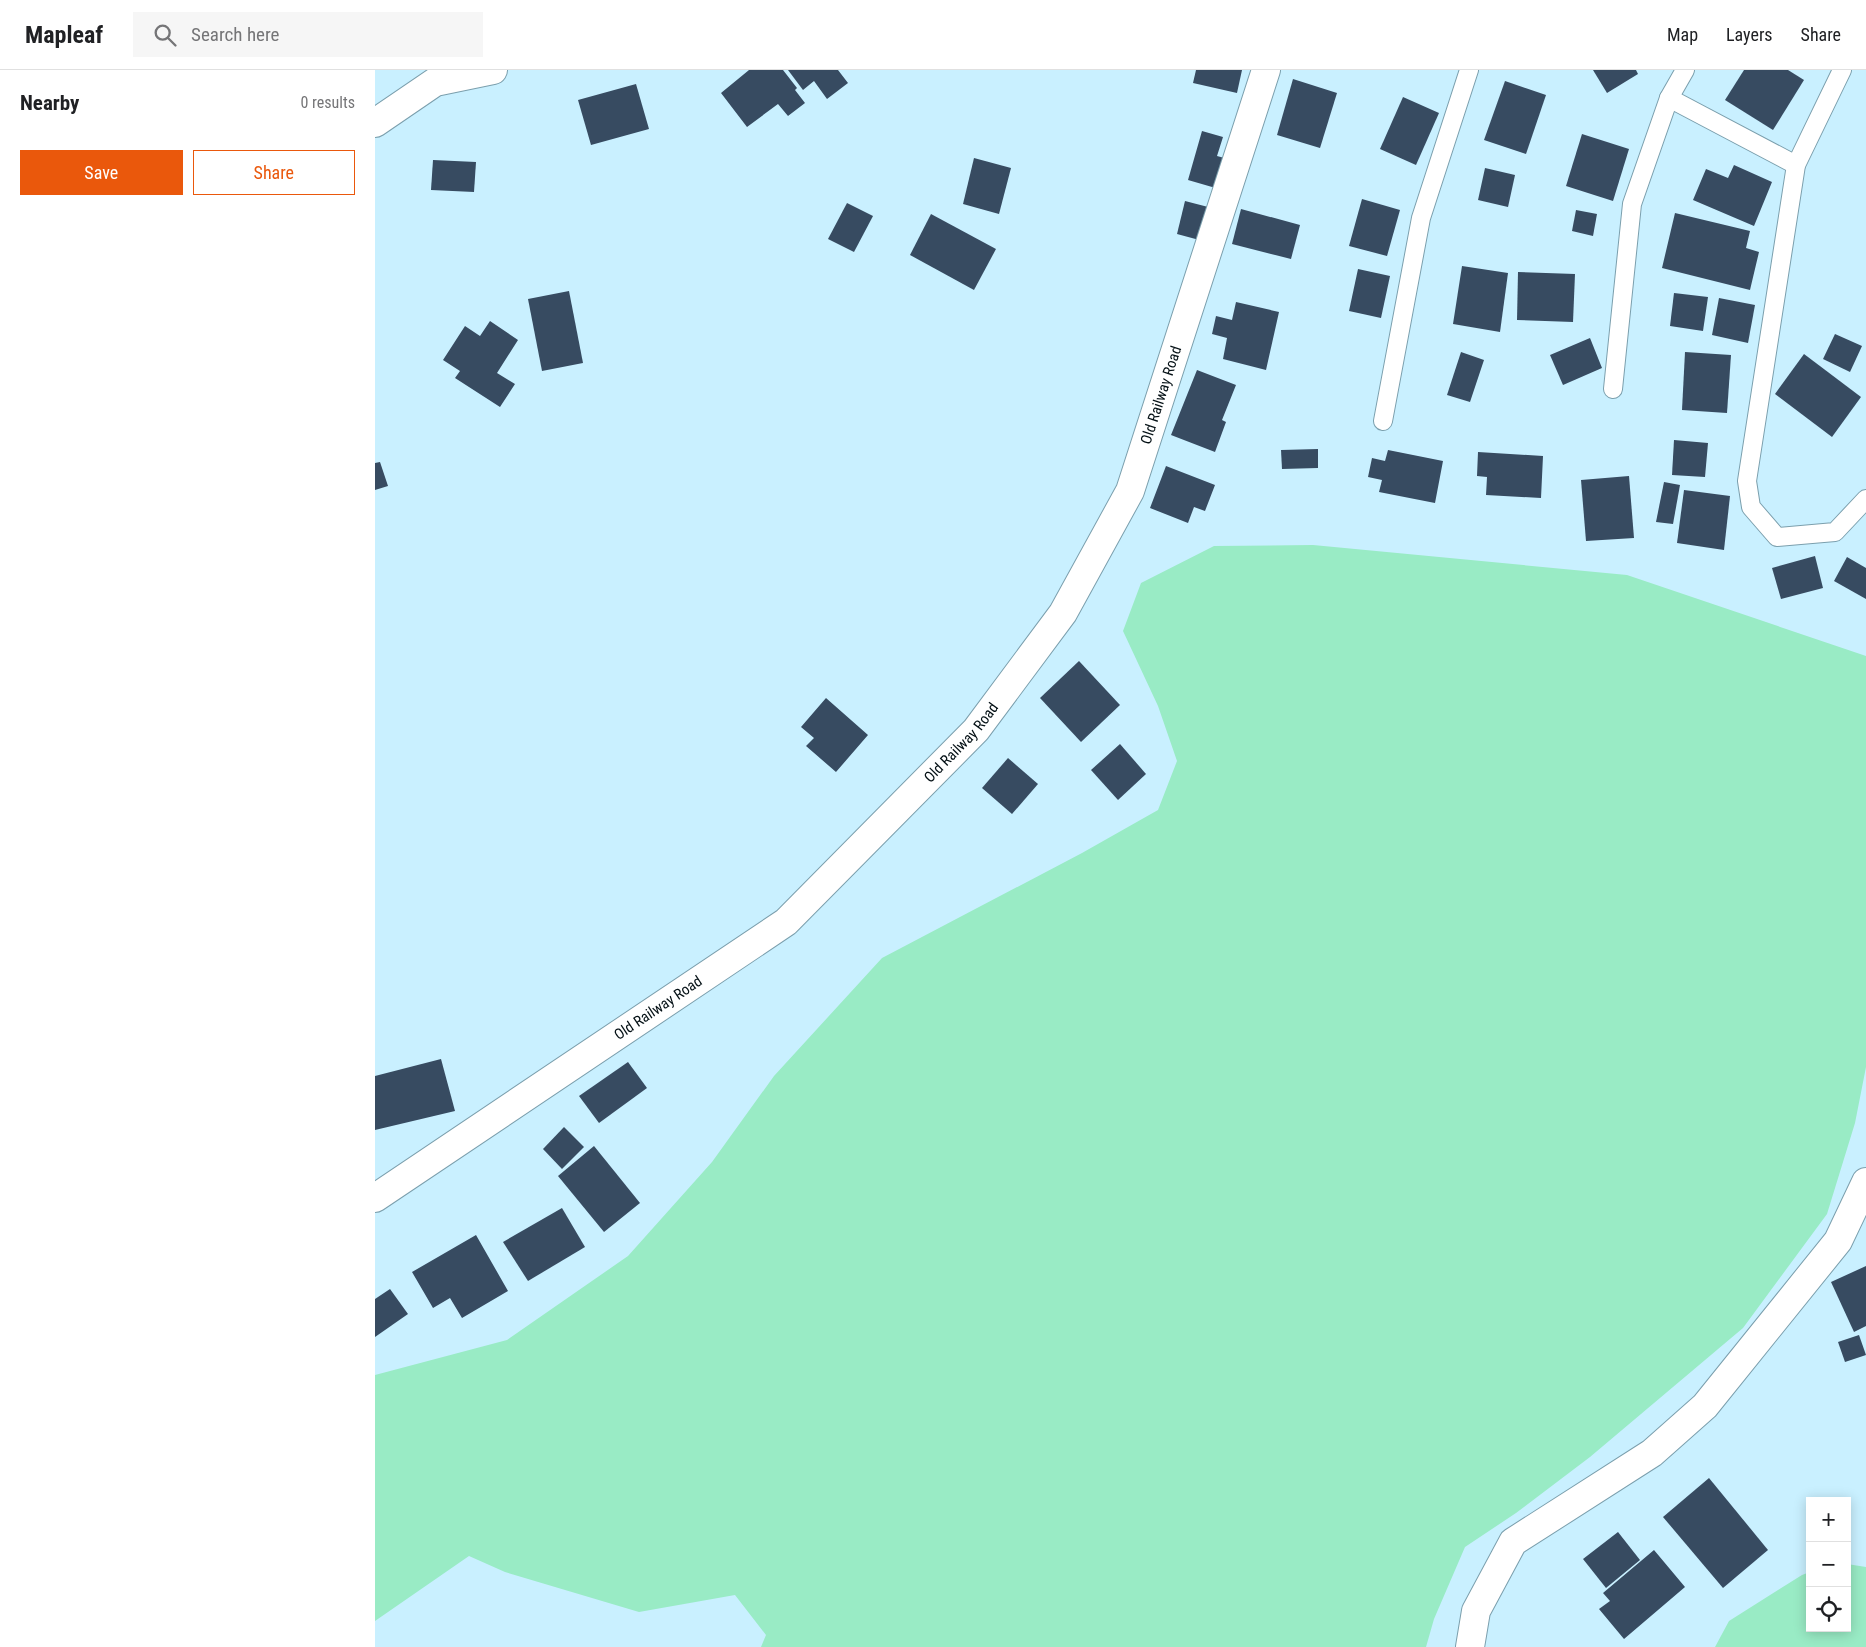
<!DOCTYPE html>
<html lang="en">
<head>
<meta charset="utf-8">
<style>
	:root { --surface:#fff; --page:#f6f6f6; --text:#202124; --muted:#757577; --line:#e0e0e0; --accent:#ea580c }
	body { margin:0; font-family:"Roboto Condensed",sans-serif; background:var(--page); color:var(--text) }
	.controls { position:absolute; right:15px; bottom:15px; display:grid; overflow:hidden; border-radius:0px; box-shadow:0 2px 12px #0003 }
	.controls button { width:45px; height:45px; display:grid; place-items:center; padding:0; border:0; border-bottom:1px solid var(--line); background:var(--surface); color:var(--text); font:25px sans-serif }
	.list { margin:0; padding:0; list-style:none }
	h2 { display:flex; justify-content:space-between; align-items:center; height:65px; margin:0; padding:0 20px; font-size:21px }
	h2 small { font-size:16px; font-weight:400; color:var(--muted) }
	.actions { display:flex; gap:10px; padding:15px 20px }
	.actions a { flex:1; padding:11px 0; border:1px solid var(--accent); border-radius:0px; text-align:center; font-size:18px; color:var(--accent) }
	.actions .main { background:var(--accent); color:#fff }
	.icon { flex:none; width:28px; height:28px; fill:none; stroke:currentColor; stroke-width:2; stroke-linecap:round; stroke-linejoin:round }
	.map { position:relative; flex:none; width:1491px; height:1577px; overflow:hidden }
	header { display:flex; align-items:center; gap:30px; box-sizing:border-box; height:70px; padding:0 25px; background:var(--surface); border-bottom:1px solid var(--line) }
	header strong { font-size:24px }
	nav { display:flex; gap:28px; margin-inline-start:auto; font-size:18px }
	.search { width:350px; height:45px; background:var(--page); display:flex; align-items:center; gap:12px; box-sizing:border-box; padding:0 18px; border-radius:0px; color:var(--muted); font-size:19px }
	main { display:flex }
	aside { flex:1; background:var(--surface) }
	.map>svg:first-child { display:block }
</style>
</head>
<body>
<header>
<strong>Mapleaf</strong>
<div class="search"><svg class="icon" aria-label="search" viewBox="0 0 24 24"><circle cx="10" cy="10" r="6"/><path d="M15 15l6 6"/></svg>Search here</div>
<nav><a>Map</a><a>Layers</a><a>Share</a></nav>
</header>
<main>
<aside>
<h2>Nearby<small>0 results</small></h2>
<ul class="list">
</ul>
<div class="actions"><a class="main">Save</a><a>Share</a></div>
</aside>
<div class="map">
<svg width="1491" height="1577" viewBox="0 0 1491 1577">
	<rect width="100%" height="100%" fill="#c9f0ff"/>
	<g fill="#99ebc5">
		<path d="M938,475L1252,505L1491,586V997L1480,1053L1452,1144L1368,1258L1215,1387L1141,1443L1090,1477L1059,1549L1051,1577H386L391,1565L360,1525L264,1542L130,1502L94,1486L0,1551V1305L132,1270L253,1186L337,1092L399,1006L507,888L707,783L783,740L802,691L783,636L748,561L766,513L839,476Z"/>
		<path d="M1472,1494L1491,1497V1577H1340L1354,1551L1427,1505L1435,1502V1558H1472Z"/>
	</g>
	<g fill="#374b61">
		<path d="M374,0H408L422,18L420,20L430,33L413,46L403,34L372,57L346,23Z"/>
		<path d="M413,0H463L473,13L452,29L439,11L428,20Z"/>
		<path d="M821,0H867L862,23L818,13Z"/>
		<path d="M1218,0H1261L1263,4L1232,23Z"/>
		<path d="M1369,0H1413L1429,10L1398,60L1350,30Z"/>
		<path d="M918,9L962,23L945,78L902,65Z"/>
		<path d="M1130,11L1171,25L1151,84L1109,70Z"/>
		<path d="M261,14L274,59L216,75L203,30Z"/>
		<path d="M1028,27L1064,43L1041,95L1005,79Z"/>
		<path d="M827,61L848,67L842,86L853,89L844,119L813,110Z"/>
		<path d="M1207,64L1254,79L1238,131L1191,116Z"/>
		<path d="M599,88L636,98L624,144L588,134Z"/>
		<path d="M58,90L101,92L99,122L56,120Z"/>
		<path d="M1359,95L1397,112L1379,156L1318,130L1331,99L1353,108Z"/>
		<path d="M1110,98L1140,105L1133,137L1103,130Z"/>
		<path d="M987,129L1025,140L1012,186L974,176Z"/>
		<path d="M810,131L837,138L828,171L802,164Z"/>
		<path d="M472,133L498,146L479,182L453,169Z"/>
		<path d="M866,139L925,155L916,189L857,174Z"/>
		<path d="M1201,140L1222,144L1218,166L1197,161Z"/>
		<path d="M1300,143L1375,161L1371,178L1384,182L1375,220L1287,198Z"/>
		<path d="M556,144L621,179L599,220L535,185Z"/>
		<path d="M1087,196L1133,203L1125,262L1078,254Z"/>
		<path d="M983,199L1015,206L1006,248L974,241Z"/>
		<path d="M1143,202L1200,204L1198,252L1142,250Z"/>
		<path d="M194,221L208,293L167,301L153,229Z"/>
		<path d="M1299,223L1333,227L1328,261L1295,256Z"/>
		<path d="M1344,228L1380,235L1373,273L1337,265Z"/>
		<path d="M861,232L904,242L891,300L848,289L852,268L837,264L841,246L857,250Z"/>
		<path d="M115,251L143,270L122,303L140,314L125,337L80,308L85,301L68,290L90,256L105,266Z"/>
		<path d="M1460,264L1487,276L1475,302L1448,289Z"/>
		<path d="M1215,268L1227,298L1188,315L1175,285Z"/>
		<path d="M1086,282L1109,290L1095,332L1072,325Z"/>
		<path d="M1310,282L1356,285L1352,343L1307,340Z"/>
		<path d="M1429,284L1486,327L1457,367L1400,324Z"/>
		<path d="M822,300L861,315L847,350L851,352L840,382L796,365Z"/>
		<path d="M1299,370L1333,373L1330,407L1297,405Z"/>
		<path d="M943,379V398L907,399L906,380Z"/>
		<path d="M1013,380L1068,391L1060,433L1004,422L1007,410L993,407L997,388L1010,391Z"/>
		<path d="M1103,382L1168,386L1166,428L1111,425L1112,407L1102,406Z"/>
		<path d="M5,392L13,416L0,420V393Z"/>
		<path d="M791,396L840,415L830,441L819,437L813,453L775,438Z"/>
		<path d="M1254,406L1259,468L1211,471L1206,410Z"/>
		<path d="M1289,412L1305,415L1298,454L1281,452Z"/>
		<path d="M1309,420L1355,426L1349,480L1302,473Z"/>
		<path d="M1440,486L1448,518L1406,529L1397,498Z"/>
		<path d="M1472,487L1491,498V529L1459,511Z"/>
		<path d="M704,591L745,635L706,672L665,628Z"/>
		<path d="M451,628L493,665L461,702L431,676L439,668L426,657Z"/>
		<path d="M745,674L771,704L743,730L716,700Z"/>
		<path d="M633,688L663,714L637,744L607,718Z"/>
		<path d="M66,989L80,1041L0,1060V1006Z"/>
		<path d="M253,992L272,1018L224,1053L204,1026Z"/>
		<path d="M189,1057L209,1077L187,1099L168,1079Z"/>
		<path d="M219,1076L265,1133L229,1162L183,1106Z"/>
		<path d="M187,1138L210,1177L153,1211L128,1172Z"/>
		<path d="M101,1165L133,1221L87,1248L75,1228L58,1238L37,1202Z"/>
		<path d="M1491,1196V1256L1479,1262L1456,1212Z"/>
		<path d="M15,1219L33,1244L0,1267V1229Z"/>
		<path d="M1484,1265L1491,1285L1470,1292L1463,1272Z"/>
		<path d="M1334,1408L1393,1480L1348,1518L1288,1447Z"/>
		<path d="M1243,1462L1265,1490L1231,1518L1208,1489Z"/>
		<path d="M1279,1480L1310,1517L1249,1569L1224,1539L1235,1531L1228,1523Z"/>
	</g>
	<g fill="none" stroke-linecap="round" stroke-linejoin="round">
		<g stroke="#7b9fad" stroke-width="20">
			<g id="service">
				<path d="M1467,0L1421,95L1372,411L1376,437L1402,467L1460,462L1491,429"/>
				<path d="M1294,28L1421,95"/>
				<path d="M1238,319L1257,134L1294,28L1310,0"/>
				<path d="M1008,351L1046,148L1094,0"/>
			</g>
		</g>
		<g stroke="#7b9fad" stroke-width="30">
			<g id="minor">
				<path d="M0,53L60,12L118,0"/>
				<path id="s1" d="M0,1128L411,852L601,660L688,543L755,421L891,0"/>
				<path d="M1095,1577L1101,1541L1138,1472L1277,1383L1330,1336L1463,1171L1491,1112"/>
			</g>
		</g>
		<use href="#service" stroke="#fff" stroke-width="18"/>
		<use href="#minor" stroke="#fff" stroke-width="28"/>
	</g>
	<g text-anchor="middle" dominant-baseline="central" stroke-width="5" stroke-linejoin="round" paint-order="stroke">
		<g font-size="15" fill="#030f14" stroke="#eaf9ff">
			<text stroke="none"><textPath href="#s1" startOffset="1151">Old Railway Road</textPath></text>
			<text stroke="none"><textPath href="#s1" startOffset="746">Old Railway Road</textPath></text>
			<text stroke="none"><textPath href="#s1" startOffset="341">Old Railway Road</textPath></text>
		</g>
	</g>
</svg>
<div class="controls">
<button>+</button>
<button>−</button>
<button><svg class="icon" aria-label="locate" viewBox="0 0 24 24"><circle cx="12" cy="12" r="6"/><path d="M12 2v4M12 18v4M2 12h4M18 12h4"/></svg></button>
</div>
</div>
</main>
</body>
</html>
